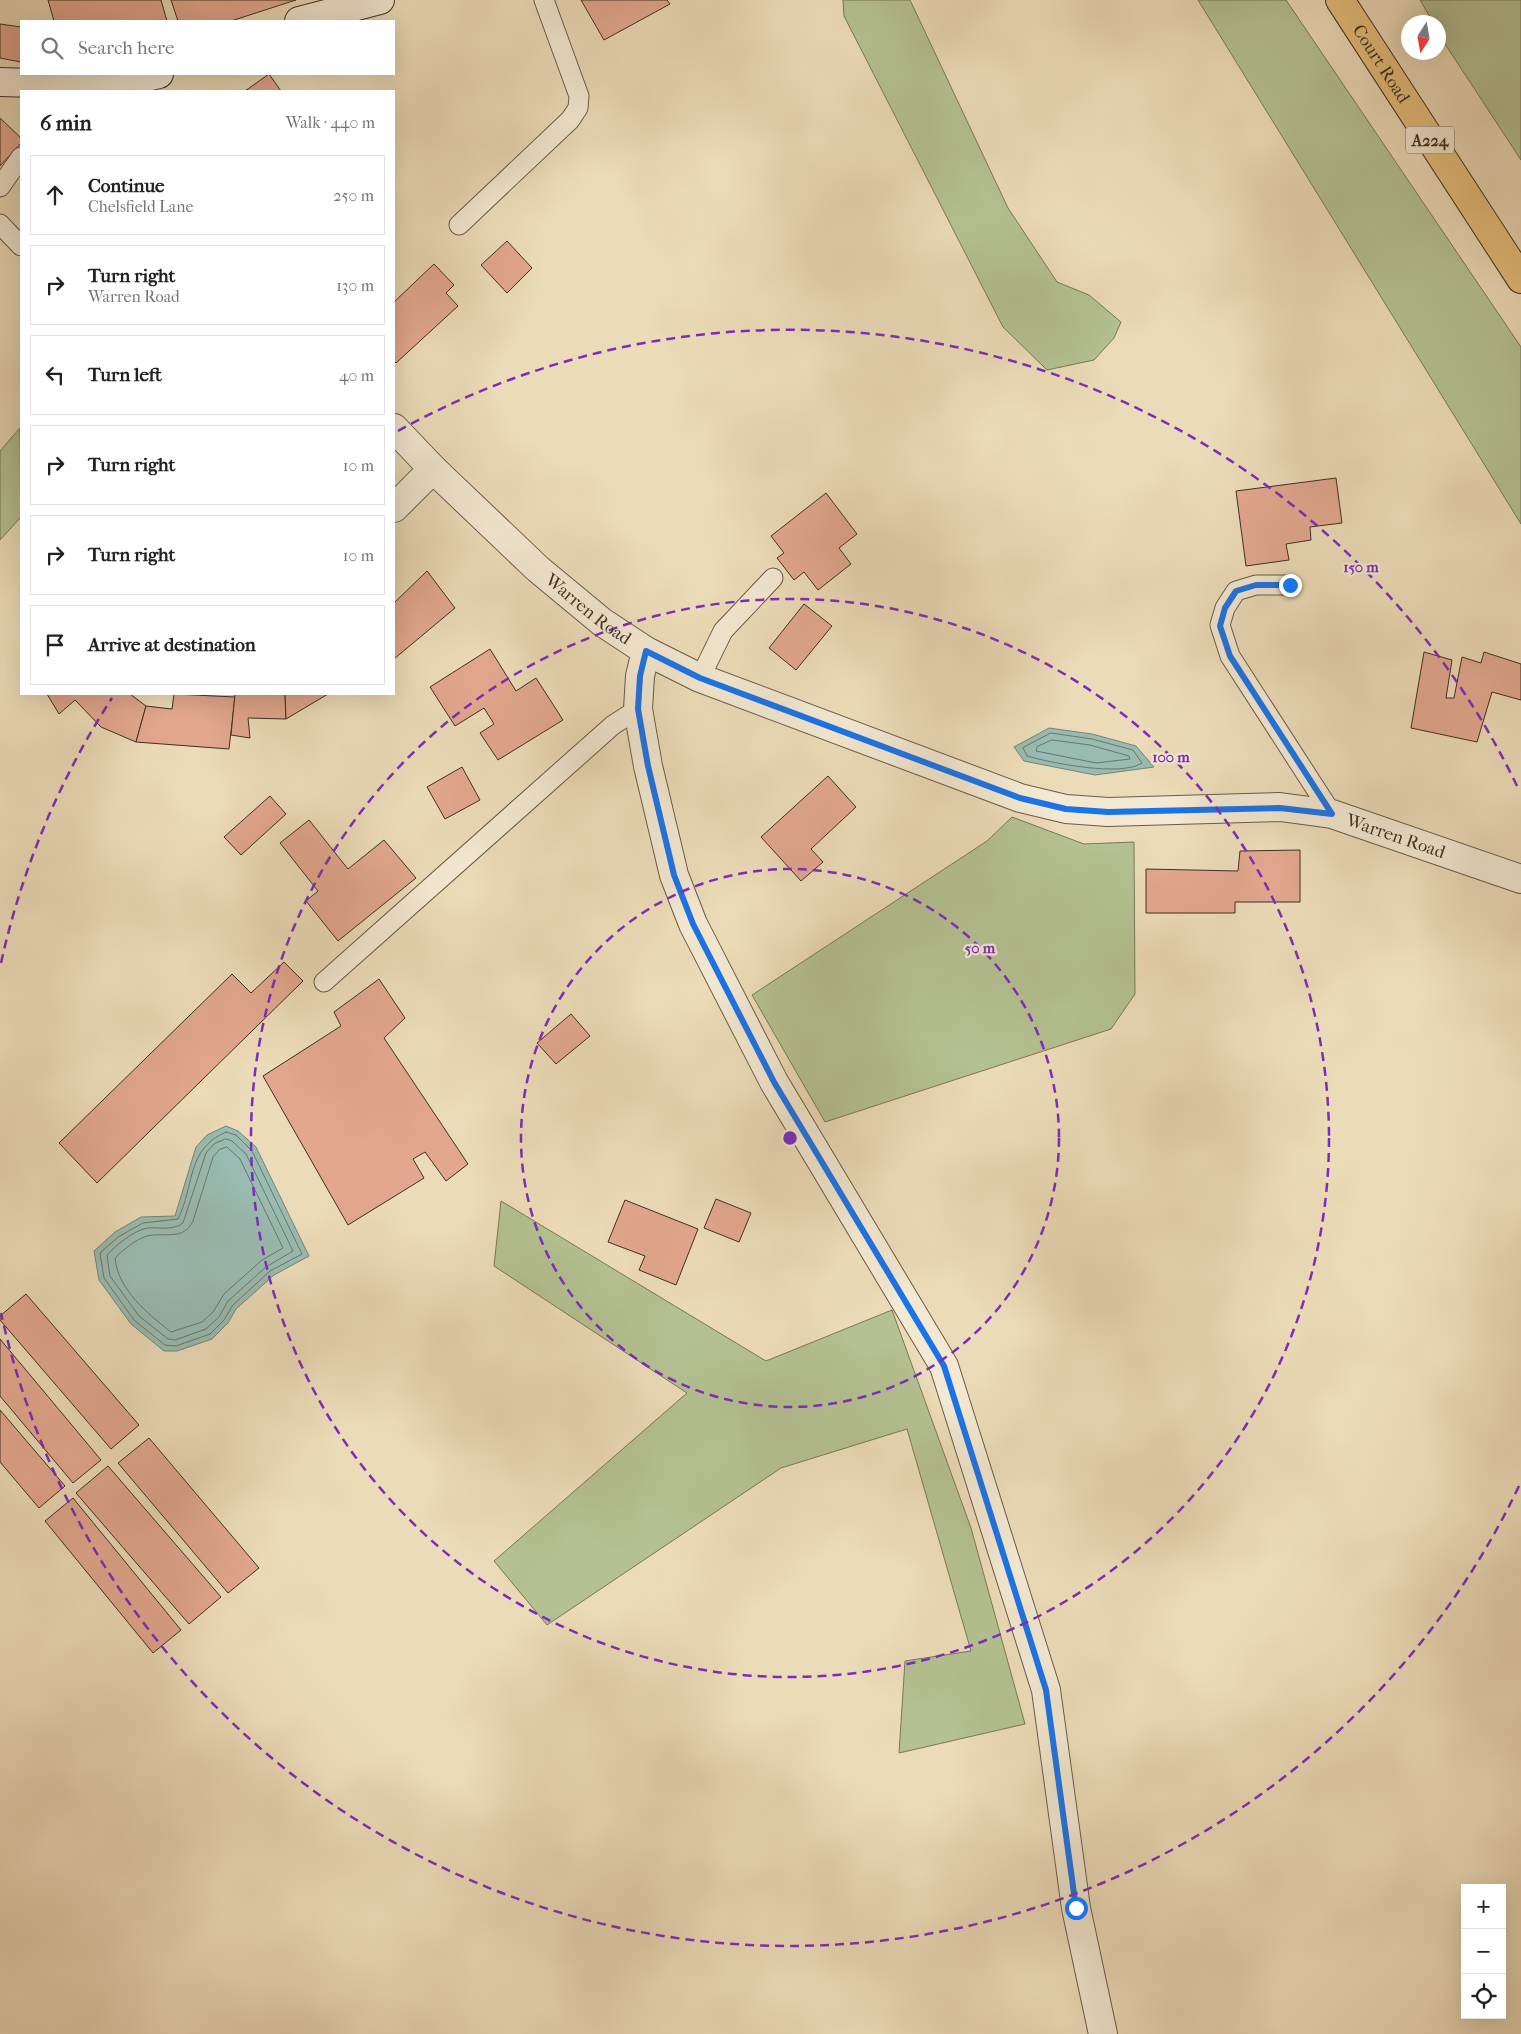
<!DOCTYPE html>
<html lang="en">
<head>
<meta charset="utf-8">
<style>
	:root { --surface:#fff; --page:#f6f6f6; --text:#222; --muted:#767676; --line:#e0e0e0 }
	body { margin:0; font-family:"IM FELL French Canon",serif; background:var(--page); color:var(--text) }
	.controls { position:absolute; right:15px; bottom:15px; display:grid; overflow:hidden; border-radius:0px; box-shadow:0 5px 20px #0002 }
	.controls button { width:45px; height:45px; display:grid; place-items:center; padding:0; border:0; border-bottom:1px solid var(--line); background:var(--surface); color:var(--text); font:25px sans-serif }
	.compass { position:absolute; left:1401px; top:15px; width:45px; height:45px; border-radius:50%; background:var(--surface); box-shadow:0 5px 20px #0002; rotate:191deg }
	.stop { position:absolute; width:15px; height:15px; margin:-11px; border:4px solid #1a73e8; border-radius:50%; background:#fff }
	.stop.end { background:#1a73e8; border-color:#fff; box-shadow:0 1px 5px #0008 }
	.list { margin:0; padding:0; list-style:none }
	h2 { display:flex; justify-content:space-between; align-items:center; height:65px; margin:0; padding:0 20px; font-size:21px }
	h2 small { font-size:16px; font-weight:400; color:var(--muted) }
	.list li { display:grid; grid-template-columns:32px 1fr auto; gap:15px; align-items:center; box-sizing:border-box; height:80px; margin:0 10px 10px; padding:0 10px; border:1px solid var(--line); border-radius:0px }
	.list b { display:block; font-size:19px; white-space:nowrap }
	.list p { margin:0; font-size:16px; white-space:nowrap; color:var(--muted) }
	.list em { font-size:16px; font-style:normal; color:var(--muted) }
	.icon { flex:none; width:28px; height:28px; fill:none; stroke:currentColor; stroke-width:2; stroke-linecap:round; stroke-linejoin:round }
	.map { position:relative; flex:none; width:1521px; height:2034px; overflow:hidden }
	.search { position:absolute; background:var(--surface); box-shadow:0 5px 20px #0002; left:20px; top:20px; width:375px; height:55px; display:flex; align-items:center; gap:12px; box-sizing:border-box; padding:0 18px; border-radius:0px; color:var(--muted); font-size:19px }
	.panel { position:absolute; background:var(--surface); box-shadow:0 5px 20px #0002; left:20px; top:90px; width:375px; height:605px; border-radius:0px }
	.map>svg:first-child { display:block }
</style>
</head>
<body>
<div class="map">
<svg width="1521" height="2034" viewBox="0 0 1521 2034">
	<rect width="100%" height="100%" fill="#ecdbb8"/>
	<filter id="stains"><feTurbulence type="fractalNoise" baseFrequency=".004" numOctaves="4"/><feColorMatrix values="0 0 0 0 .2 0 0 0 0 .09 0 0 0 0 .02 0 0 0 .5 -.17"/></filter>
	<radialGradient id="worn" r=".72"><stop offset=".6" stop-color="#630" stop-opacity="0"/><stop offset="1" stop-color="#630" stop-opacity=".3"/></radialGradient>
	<g fill="#b4c192" stroke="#78785a">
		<path d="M843,0H910L1008,208L1057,282L1089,295L1121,322L1114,338L1094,360L1047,370L1003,327L844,16Z"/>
		<path d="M1198,0H1286L1521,347V524Z"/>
		<path d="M1420,0H1521V160L1447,47L1439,33L1438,22H1433Z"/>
		<path d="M20,428L21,517L0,540V451Z"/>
		<path d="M1012,817L1084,844L1134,842L1135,994L1111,1029L825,1122L752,995L987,841Z"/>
		<path d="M501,1201L766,1361L892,1310L971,1528L1025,1724L899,1753L905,1661L971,1651L907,1429L781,1468L547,1625L494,1561L687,1393L494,1266Z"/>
	</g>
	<g fill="#99bbb1" stroke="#748378">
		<path d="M1049,728L1092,734L1136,746L1154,767L1095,775L1024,761L1014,747Z"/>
		<path d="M226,1126L238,1131L256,1147L309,1256L274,1275L236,1309L228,1323L212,1339L177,1351H164L131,1324L99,1280L94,1251L115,1232L141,1217L175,1216L196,1147L207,1135Z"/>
	</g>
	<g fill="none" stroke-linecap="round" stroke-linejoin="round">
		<g stroke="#6b766a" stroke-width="1">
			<path d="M1051,733L1092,739L1133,750L1142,763C1121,777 1051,763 1027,756L1023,748Z"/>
			<path d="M1052,740L1090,745L1129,756L1130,759L1096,763L1036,751L1037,747Z"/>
			<path d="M226,1132L236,1135L252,1151L302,1254L270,1271L233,1305L224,1320L210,1334L176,1346L165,1345L134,1320L104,1278L100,1253L118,1237L143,1223L178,1219C195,1185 186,1149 226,1132Z"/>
			<path d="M226,1139L232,1141L246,1154L293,1251L266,1267L228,1301L219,1317L206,1329L175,1340L168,1339L139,1316L110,1276L107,1255C116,1245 133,1231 147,1228C158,1227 173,1231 183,1223L206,1153L214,1144Z"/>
			<path d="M227,1147L240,1159L283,1248L262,1260L224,1294L213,1312L202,1322L171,1332C148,1314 118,1290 115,1258C123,1250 136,1239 147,1236C164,1232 184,1241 193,1221L213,1157L219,1150Z"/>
		</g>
	</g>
	<g fill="#e2a78e" stroke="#3d3022">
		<path d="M48,0H161L167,21H54Z"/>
		<path d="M171,0H296L231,21H178Z"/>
		<path d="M581,0H667L670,4L604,40Z"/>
		<path d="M0,24L21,27V62L0,58Z"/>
		<path d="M269,74L281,91H245Z"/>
		<path d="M0,118L21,138V143L0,166Z"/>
		<path d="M507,241L532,268L507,293L481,265Z"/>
		<path d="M434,264L454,285L446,293L458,306L396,363L394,361V302Z"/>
		<path d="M1336,478L1342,523L1310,527L1311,540L1286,544L1289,560L1246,566L1236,491Z"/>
		<path d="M826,493L857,534L839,548L851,564L818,590L804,572L794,580L777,558L784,553L771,536Z"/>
		<path d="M427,571L455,608L394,659V603Z"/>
		<path d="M804,604L832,626L796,670L769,648Z"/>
		<path d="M490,649L516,691L536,678L563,720L498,760L480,733L494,724L484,708L455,726L430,687Z"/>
		<path d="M1424,652L1452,660L1446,698H1454L1462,657L1481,663L1484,652L1521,664V700L1492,692L1477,742L1411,728Z"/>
		<path d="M47,694H130L146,706L136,742L101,727L75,700L59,714Z"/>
		<path d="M174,694L235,697L229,749L136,742L146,706L172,709Z"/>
		<path d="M235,694H285L286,719L248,718L250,738L231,735Z"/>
		<path d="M285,694H328L286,719Z"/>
		<path d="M462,767L480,800L445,819L427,787Z"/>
		<path d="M828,776L856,807L811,849L823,862L801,881L761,837Z"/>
		<path d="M270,796L286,814L241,855L224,837Z"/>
		<path d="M309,820L348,869L384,840L416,878L338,941L306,901L318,891L280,843Z"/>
		<path d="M1300,850V902H1235V913H1146V869L1238,871L1240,851Z"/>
		<path d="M284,962L303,981L97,1183L59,1143L232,974L251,993Z"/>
		<path d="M379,979L405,1018L384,1038L468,1164L446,1181L425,1152L413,1159L424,1178L348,1225L263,1076L341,1026L334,1012Z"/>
		<path d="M571,1014L590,1036L556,1064L537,1043Z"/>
		<path d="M716,1199L751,1213L739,1242L704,1228Z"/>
		<path d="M625,1200L698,1229L676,1285L639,1270L645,1256L608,1242Z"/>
		<path d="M26,1294L139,1425L111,1449L0,1320V1316Z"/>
		<path d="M0,1339L101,1460L73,1483L0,1396Z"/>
		<path d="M0,1410L65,1486L39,1508L0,1462Z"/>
		<path d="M149,1438L259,1568L228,1593L118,1463Z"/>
		<path d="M108,1466L221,1597L189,1624L76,1493Z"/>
		<path d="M73,1498L181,1630L153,1653L45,1521Z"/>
	</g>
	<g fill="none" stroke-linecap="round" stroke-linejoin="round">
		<g stroke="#695b48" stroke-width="21">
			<g id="lane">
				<path d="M0,187L21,157"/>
				<path d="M0,224L21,246"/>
				<path d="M459,225L570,120L578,108L579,96L544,0"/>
				<path d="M1290,585H1256L1236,591L1225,608L1220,625L1230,656L1332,814"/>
				<path d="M700,678L723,631L773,578"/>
				<path d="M324,982L613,725L638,709"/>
			</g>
		</g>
		<g stroke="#695b48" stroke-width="30">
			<g id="street">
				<path id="s1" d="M394,428L433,469L538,569L602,622L646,651L700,678L1020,798L1066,809L1108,812L1280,807L1332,814L1521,879"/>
				<path d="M394,508L433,469"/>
				<path d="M646,651L640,676L638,709L648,766L674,875L693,924L774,1082L944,1366L1046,1690L1076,1908L1103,2034"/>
			</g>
		</g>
		<g stroke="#3d3022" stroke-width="30">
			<g id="secondary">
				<path d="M299,21L380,0"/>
				<path d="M0,82L100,85L125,82L159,74"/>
			</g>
		</g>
		<g stroke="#3d3022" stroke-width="30">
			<g id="primary">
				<path id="s2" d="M1340,0L1521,279"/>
			</g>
		</g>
		<use href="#lane" stroke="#f3e8d1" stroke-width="19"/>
		<use href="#street" stroke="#f3e8d1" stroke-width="28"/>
		<use href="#secondary" stroke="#f3e8d1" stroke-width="28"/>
		<use href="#primary" stroke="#e6be7c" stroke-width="28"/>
	</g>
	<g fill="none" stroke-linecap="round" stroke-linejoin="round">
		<path stroke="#1a73e8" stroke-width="6" d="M1076,1908L1046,1690L944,1366L774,1082L693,924L674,875L648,766L638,709L640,676L646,651L700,678L1020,798L1066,809L1108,812L1280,808L1332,814L1230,656L1220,626L1225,608L1236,591L1256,585H1290"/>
	</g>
	<g fill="none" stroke="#7b2cbf" stroke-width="2.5" stroke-dasharray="9 6">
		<circle cx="790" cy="1138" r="269"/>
		<circle cx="790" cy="1138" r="539"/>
		<path d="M1519 1486A808 808 0 0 1 1 1313M1 963A808 808 0 0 1 112 698M398 431A808 808 0 0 1 1519 790"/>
	</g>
	<g text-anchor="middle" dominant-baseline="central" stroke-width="4.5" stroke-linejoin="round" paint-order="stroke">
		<rect fill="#f3e8d1" stroke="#746756" stroke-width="1" x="1406" y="126.5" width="48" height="27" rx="4"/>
		<g font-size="16" font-weight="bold" fill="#3d3022">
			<text x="1430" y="140">A224</text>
		</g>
		<g font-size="18" fill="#3d3022" stroke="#f3e8d1">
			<text stroke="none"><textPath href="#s2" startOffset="76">Court Road</textPath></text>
			<text stroke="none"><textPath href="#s1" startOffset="266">Warren Road</textPath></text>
			<text stroke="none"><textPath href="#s1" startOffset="1121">Warren Road</textPath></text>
		</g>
	</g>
	<circle cx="790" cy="1138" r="8" fill="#7b2cbf" stroke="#f3e8d1" stroke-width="2.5"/>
	<g font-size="15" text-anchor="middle" font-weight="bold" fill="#7b2cbf" stroke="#f3e8d1" stroke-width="4.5" stroke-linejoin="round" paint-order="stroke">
		<text x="1361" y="572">150 m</text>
		<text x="1171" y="762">100 m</text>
		<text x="980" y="953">50 m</text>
	</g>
	<rect width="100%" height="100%" filter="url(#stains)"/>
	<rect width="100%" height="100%" fill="url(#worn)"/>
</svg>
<div class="controls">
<button>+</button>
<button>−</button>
<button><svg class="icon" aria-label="locate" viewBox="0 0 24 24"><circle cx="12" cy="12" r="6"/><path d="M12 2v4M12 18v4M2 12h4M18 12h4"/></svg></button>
</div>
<svg class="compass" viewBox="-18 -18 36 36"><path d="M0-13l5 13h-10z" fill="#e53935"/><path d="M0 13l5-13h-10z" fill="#767676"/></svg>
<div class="stop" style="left:1076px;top:1908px"></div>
<div class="stop end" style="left:1290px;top:585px"></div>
<div class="search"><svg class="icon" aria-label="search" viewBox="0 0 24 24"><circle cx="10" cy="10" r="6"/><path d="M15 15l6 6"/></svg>Search here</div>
<section class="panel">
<h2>6 min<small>Walk · 440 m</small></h2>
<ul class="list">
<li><svg class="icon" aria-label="ahead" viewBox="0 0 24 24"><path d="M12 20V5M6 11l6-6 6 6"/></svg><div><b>Continue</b><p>Chelsfield Lane</p></div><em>250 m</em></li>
<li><svg class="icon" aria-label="right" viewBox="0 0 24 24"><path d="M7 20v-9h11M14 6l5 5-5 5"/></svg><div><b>Turn right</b><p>Warren Road</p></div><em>130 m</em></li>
<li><svg class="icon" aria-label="left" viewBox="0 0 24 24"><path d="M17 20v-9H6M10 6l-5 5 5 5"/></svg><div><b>Turn left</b></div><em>40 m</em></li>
<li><svg class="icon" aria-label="right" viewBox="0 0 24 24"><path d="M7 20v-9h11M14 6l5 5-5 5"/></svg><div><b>Turn right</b></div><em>10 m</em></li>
<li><svg class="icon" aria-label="right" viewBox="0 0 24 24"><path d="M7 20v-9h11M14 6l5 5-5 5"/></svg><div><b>Turn right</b></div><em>10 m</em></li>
<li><svg class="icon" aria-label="arrive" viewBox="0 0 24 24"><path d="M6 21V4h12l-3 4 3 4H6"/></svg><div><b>Arrive at destination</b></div></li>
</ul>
</section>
</div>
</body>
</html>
